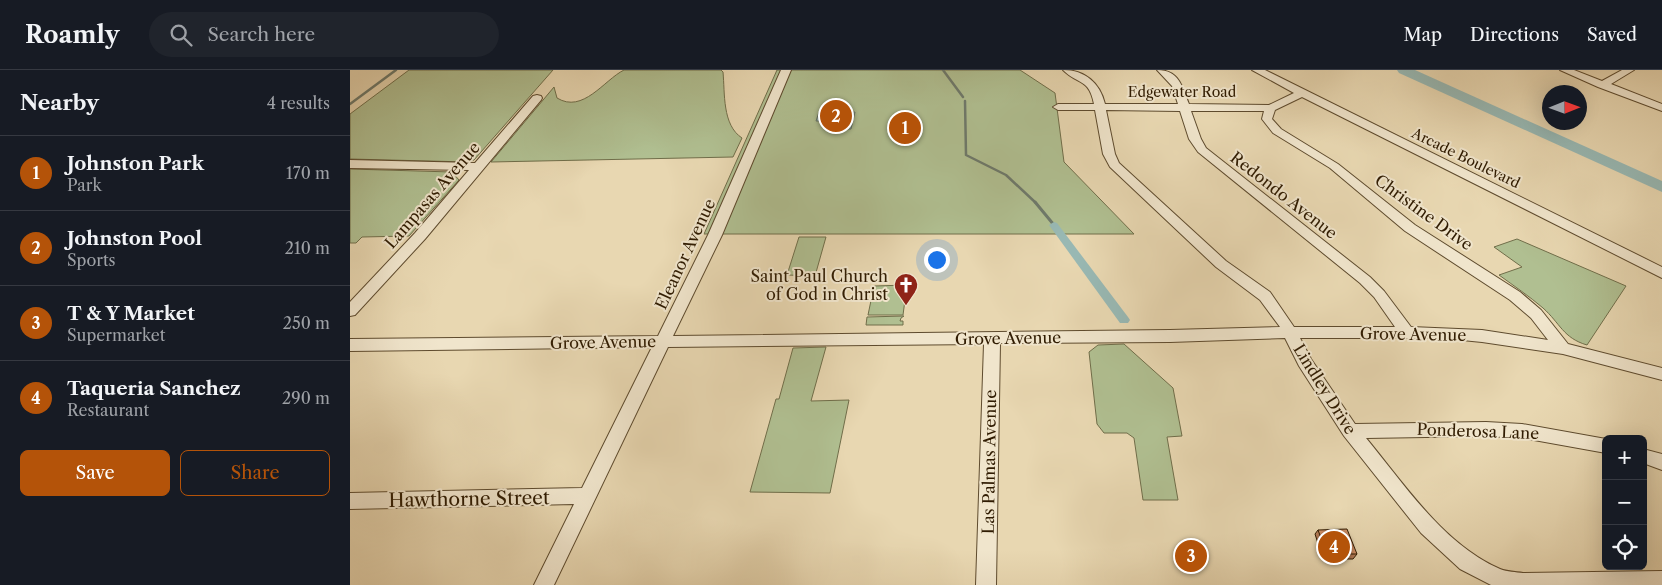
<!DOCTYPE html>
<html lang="en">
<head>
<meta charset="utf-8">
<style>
	:root { --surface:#171b24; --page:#20242c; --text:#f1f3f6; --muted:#9ea1a6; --line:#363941; --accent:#b45309 }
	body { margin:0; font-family:"Libre Caslon Text",serif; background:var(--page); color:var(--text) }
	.controls { position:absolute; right:15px; bottom:15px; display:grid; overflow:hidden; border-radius:8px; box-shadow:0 5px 20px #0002 }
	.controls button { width:45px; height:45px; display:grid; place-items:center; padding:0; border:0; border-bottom:1px solid var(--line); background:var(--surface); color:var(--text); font:25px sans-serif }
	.compass { position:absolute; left:1192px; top:15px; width:45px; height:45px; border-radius:50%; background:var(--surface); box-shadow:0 5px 20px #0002; rotate:89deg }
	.you { position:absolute; left:586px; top:189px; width:18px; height:18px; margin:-12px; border:4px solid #fff; border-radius:50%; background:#1a73e8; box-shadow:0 0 0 8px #1a73e833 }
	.badge { display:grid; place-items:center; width:32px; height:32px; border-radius:50%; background:var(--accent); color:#fff; font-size:16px; font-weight:700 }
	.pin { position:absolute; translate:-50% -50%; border:2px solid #fff; box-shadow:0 1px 5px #0006 }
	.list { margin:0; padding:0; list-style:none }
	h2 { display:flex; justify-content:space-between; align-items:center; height:65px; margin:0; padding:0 20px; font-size:21px }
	h2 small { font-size:16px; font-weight:400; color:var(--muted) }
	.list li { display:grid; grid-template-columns:32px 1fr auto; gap:15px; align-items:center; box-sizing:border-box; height:75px; padding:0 20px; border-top:1px solid var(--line) }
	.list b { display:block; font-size:19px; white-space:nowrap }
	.list p { margin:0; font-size:16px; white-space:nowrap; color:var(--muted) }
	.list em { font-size:16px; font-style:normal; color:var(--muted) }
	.actions { display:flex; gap:10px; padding:15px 20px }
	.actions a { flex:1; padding:11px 0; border:1px solid var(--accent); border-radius:8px; text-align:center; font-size:18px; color:var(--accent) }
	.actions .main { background:var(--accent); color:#fff }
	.icon { flex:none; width:28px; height:28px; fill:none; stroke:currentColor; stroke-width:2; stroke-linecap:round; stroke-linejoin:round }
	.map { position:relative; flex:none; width:1312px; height:515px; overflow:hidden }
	header { display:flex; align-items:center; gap:30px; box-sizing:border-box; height:70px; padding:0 25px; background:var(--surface); border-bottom:1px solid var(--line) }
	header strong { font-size:24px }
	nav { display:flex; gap:28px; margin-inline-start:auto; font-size:18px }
	.search { width:350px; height:45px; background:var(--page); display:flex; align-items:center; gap:12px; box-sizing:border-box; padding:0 18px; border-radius:28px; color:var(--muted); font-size:19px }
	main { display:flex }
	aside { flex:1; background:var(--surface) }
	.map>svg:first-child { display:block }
</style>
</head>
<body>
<header>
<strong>Roamly</strong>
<div class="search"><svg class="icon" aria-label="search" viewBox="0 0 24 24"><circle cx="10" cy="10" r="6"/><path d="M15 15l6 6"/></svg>Search here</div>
<nav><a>Map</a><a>Directions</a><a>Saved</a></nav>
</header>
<main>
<aside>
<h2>Nearby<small>4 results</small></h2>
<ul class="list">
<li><span class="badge">1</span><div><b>Johnston Park</b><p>Park</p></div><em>170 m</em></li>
<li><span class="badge">2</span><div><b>Johnston Pool</b><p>Sports</p></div><em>210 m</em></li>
<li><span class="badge">3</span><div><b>T &amp; Y Market</b><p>Supermarket</p></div><em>250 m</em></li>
<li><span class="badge">4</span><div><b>Taqueria Sanchez</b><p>Restaurant</p></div><em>290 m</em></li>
</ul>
<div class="actions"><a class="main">Save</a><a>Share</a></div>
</aside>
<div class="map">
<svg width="1312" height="515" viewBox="0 0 1312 515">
	<rect width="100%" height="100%" fill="#e8d7b1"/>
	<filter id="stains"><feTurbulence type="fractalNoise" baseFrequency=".004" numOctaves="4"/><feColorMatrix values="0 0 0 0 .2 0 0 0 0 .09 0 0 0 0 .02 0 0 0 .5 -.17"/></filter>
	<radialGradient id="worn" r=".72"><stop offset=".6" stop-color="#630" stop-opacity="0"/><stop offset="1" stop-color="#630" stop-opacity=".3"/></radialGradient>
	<g fill="#b0bf91" stroke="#706e4a">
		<path d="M59,0H203L124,90L118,92L0,89V44Z"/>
		<path d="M274,0H371L373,2C375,23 372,55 392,68L383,87L141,92L204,17L207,28C233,44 254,10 274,0Z"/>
		<path d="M427,0H670L705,23L714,92L784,164H354Z"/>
		<path d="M0,99L102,102L109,110L59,166L12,167L6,173H0Z"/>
		<path d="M449,167H476L465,206L437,205Z"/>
		<path d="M1167,169L1276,216L1237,275C1213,268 1210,253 1193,238C1179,226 1164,216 1149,205L1172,197L1144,177Z"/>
		<path d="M557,215L553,245H518L524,216Z"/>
		<path d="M554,246L551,248L550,251H553V255H516L517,247Z"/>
		<path d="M774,274L823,318L832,366L817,367L828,430H793L784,368L777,363H754L747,354L739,282L748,275Z"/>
		<path d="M476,277L461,331L499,330L480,423L400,422L426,329H429L443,278Z"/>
	</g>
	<path fill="#98b8b3" stroke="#6e7a6c" d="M469,42H505L501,59H488L490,51H466Z"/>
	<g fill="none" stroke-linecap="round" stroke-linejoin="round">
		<g stroke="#6e7a6c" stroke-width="2.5">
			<path d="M593,0L613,27"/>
			<path d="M615,31L616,85L656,105L686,133"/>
			<path d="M0,34L46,0"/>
		</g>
		<path stroke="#6e7a6c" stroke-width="3" d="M685,132L704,155"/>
		<path fill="#98b8b3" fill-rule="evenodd" d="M704,152L707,153L778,247L780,250L778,253H770L699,155Z"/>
		<path fill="#98b8b3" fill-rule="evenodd" d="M1047,0H1065L1312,111V122L1049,3Z"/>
		<g stroke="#5e4b2e" stroke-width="2">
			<g id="minor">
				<path d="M431,0H441L372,165L323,266L820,260L930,257L910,230L866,197L760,97L753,84L745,40H708L703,37L708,34H744C739,8 728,15 713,0C735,0 750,13 755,34H828L822,16L807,0C829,0 832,16 839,34L919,35L944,23L902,0H915L1312,197V208L952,27L925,40L922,49L931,59L988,94L1065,155L1170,222L1191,240L1218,274L1312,298V310L1213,284L1132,272L1092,268H950L961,289L1005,354L1136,352L1172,354L1256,369V383L1172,368L1136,366L1016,368C1055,415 1093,474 1150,499C1157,502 1166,502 1173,503L1312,501V515H1141L1110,499L1071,463L994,366L949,296L935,268L820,272L650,273L646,515H626L634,274L318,277L204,515H184L224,434L0,439V423L232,418L302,277L0,281V269L308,266L358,165ZM756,40L830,41L839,69L848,82L1010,213L1024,227L1045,257H944L920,222L876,191L769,93L765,84ZM841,41H914L912,49L923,63L980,98L1055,161L1160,230L1181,248L1198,270L1132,260L1061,257L1034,221L1020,207L856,78L851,69Z"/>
				<path d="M1210,0H1224L1252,11L1272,0H1284L1261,14L1312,34V41L1248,17Z"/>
				<path d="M187,25L191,26L192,28L191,30L75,169L5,245L0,246V232L65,163L119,100L0,98V90L125,93L183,26Z"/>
				<path d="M1293,379L1312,384V400L1293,393Z"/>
			</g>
		</g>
		<use href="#minor" fill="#f0e5cc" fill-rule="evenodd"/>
	</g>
	<path fill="#b87e59" stroke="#301c02" d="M968,460L1007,484L1003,489H973L965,464Z"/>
	<path fill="#d69368" stroke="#301c02" d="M997,459L1007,484H977L968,460Z"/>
	<defs>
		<g id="church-pin" transform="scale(1.25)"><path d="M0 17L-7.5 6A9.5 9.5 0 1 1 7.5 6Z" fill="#8f2418" stroke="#f0e5cc"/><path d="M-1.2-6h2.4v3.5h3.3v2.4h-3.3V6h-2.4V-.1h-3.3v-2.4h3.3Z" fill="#fff"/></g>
	</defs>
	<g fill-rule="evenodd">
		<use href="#church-pin" x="556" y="215"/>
	</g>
	<g text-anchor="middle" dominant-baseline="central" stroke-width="4" stroke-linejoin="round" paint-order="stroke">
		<g font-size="14" fill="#301c02" stroke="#f0e5cc">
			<text x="832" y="22">Edgewater Road</text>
			<text transform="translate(1116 88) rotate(26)">Arcade Boulevard</text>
		</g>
		<g font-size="16" fill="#301c02" stroke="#f0e5cc">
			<text transform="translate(82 125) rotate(-49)">Lampasas Avenue</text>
			<text transform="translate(934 125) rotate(38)">Redondo Avenue</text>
			<text transform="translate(1074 142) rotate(36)">Christine Drive</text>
			<text transform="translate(335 184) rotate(-65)">Eleanor Avenue</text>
			<text transform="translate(1063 264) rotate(1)">Grove Avenue</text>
			<text transform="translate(658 268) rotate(-1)">Grove Avenue</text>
			<text transform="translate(253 272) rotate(-1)">Grove Avenue</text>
			<text transform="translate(975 319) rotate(58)">Lindley Drive</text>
			<text transform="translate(1128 361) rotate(2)">Ponderosa Lane</text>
			<text transform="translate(639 392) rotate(-89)">Las Palmas Avenue</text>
		</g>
		<g font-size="16" fill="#301c02" stroke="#f0e5cc" text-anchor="end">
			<text x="538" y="206">Saint Paul Church<tspan x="538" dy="18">of God in Christ</tspan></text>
		</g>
		<g font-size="19" fill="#301c02" stroke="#f0e5cc">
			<text transform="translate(119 429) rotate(-1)">Hawthorne Street</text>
		</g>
	</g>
	<rect width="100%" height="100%" filter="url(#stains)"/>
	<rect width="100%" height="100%" fill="url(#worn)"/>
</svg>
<div class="controls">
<button>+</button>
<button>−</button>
<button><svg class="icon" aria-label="locate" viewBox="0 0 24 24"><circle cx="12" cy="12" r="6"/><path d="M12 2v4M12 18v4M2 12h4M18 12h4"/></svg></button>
</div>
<svg class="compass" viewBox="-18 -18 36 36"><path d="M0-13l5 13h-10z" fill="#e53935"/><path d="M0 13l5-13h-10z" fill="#9ea1a6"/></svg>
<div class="you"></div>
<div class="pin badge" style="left:555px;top:58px">1</div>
<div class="pin badge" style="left:486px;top:46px">2</div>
<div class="pin badge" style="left:841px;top:486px">3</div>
<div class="pin badge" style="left:984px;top:477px">4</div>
</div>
</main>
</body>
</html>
